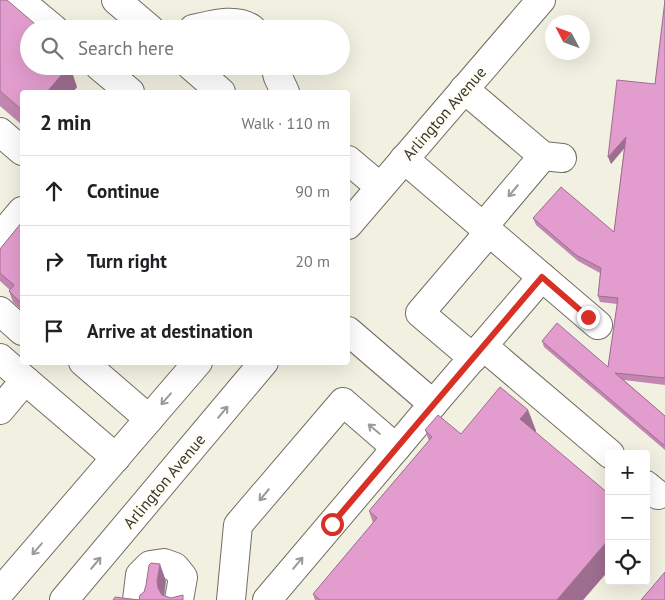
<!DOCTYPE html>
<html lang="en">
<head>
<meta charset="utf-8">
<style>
	:root { --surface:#fff; --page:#f6f6f6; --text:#202124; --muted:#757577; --line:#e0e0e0 }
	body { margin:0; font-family:"PT Sans",sans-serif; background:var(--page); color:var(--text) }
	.controls { position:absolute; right:15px; bottom:15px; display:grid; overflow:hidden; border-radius:5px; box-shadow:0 5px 20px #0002 }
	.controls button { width:45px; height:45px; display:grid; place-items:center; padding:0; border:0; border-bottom:1px solid var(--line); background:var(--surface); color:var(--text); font:25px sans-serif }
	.compass { position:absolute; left:545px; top:15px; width:45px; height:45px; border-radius:50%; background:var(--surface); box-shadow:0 5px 20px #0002; rotate:311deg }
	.stop { position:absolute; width:15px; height:15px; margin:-11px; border:4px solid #d93025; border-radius:50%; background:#fff }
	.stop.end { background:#d93025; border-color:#fff; box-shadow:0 1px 5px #0008 }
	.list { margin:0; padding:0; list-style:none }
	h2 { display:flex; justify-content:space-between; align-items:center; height:65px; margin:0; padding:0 20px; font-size:21px }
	h2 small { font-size:16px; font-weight:400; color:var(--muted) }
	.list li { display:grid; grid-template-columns:32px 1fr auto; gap:15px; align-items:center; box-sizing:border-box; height:70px; padding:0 20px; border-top:1px solid var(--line) }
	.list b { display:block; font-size:19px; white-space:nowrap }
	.list em { font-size:16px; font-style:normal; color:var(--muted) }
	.icon { flex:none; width:28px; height:28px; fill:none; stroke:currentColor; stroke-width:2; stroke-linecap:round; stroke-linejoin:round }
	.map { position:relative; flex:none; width:665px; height:600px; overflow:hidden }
	.search { position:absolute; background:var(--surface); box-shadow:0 5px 20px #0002; left:20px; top:20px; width:330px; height:55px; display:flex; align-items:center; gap:12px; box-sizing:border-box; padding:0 18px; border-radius:28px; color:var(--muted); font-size:19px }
	.panel { position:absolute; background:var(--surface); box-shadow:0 5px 20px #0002; left:20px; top:90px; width:330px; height:275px; border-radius:5px }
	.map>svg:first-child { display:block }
</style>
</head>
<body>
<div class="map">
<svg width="665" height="600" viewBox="0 0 665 600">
	<rect width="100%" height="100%" fill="#f2f0e1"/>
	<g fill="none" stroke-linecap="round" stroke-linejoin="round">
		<g stroke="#716f63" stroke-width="30">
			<g id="minor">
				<path d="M19,0L54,29"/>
				<path d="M116,0L150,29"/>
				<path d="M193,29C211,25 237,17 252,29"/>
				<path d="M99,66L130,92"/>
				<path d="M191,66L221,92"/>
				<path d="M275,66L278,77L285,92"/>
				<path d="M464,89L543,156L562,158"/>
				<path d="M0,132L22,151"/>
				<path d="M404,159L598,325"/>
				<path d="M348,160L380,187"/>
				<path d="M483,227L543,156"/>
				<path d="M0,237L22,211"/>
				<path d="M0,311L22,331"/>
				<path d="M348,331L433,404L396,448"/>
				<path d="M483,346L610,454"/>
				<path d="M0,358L25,380"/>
				<path d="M473,358L420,313L489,232"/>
				<path d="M83,362L149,419"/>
				<path d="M433,404L542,277"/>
				<path d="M0,410L25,380L116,458"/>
				<path d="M646,485L658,495"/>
				<path d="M137,600L140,575L150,565L164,563L175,567L183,577L179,600"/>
				<path d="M231,600L238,525L343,402L396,448L267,600"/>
			</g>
		</g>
		<g stroke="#716f63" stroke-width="30">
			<g id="major">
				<path d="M348,225L541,0"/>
				<path d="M0,592L198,362"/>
				<path d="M64,600L264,362"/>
			</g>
		</g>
		<use href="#minor" stroke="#fff" stroke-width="28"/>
		<use href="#major" stroke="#fff" stroke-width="28"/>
	</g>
	<g fill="#c287b1">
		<path d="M0,0L77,87L73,92H22V125L0,106Z"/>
		<path d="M664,0H665V385L624,380L665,416V450L544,347L542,341L608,367L617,304L600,302L598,296L600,273L578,261L536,225L533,218L614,232L624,148L611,164L655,84L665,1Z"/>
		<path d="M22,222V311L13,302L9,291L10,290L0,281V249Z"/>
		<path d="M528,410L536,431L535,432L609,570L583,600H315L313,594L373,523L369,511L429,441L425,430L461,434Z"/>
	</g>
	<g fill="#9e6e90">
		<path d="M69,66H70L77,87L73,92H47Z"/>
		<path d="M626,137L628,144L611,164L608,157Z"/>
		<path d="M528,410L536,431L528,441L520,419Z"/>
		<path d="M609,539V570L583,600H557Z"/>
		<path d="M160,564L166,581L164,598L158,588L157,581Z"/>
	</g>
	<g fill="#e29dce" stroke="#9e6e90">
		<path d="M0,0H7L41,29H29V66H69L47,92H22V110L0,91Z"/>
		<path d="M665,0V378L615,373L665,416V446L542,341L557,323L608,367L618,298L598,296L601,268L576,255L533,218L561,187L614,232L626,137L608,157L617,80L655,84Z"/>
		<path d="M22,222V304L9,291L14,285L0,273V249Z"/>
		<path d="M500,387L528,410L520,419L609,494V539L557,600H320L313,594L377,518L369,511L432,437L425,430L438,415L461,434Z"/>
		<path d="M151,563L160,564L157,581L158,588L162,595L171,598L183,595V600H113L115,597L139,600L140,595L144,592L146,585L149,565Z"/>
		<path d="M665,572V600H641Z"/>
	</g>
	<defs><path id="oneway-shaft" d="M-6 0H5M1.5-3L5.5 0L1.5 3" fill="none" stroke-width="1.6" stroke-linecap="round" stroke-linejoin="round" transform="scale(1.25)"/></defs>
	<g stroke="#9b9a98">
		<use href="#oneway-shaft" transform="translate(513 191) rotate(130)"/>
		<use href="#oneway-shaft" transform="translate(166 399) rotate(131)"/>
		<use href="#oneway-shaft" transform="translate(223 412) rotate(-50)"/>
		<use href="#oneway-shaft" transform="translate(374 429) rotate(-140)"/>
		<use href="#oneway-shaft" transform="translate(264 495) rotate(130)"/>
		<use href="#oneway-shaft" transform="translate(37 549) rotate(131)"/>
		<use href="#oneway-shaft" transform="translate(96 563) rotate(-50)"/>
		<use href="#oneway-shaft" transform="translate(298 563) rotate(-50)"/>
	</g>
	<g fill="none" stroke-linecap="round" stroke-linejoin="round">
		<path stroke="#d93025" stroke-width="6" d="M332,524L542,277L588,317"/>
	</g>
	<g text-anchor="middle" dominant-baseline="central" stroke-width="5" stroke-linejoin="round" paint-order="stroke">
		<g font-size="16" fill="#373631" stroke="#fffdf1">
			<text transform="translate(444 113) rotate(-49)">Arlington Avenue</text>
			<text transform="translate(164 481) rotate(-50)">Arlington Avenue</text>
		</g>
	</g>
</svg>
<div class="controls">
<button>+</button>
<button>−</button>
<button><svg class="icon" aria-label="locate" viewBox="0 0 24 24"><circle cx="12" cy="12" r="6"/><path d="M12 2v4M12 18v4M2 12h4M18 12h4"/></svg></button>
</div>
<svg class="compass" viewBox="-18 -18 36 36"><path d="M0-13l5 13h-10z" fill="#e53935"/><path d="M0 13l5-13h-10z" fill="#757577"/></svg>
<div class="stop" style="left:332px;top:524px"></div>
<div class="stop end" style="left:588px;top:317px"></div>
<div class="search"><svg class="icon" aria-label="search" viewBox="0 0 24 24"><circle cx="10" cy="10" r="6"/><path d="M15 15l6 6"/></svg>Search here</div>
<section class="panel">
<h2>2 min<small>Walk · 110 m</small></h2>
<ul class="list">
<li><svg class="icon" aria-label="ahead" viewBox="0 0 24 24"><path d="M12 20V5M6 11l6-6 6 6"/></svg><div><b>Continue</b></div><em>90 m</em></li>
<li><svg class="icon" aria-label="right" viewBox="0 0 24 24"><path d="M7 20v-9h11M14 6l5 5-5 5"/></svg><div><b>Turn right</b></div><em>20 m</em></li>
<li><svg class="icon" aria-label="arrive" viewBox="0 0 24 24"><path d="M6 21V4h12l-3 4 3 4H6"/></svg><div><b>Arrive at destination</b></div></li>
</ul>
</section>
</div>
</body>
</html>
